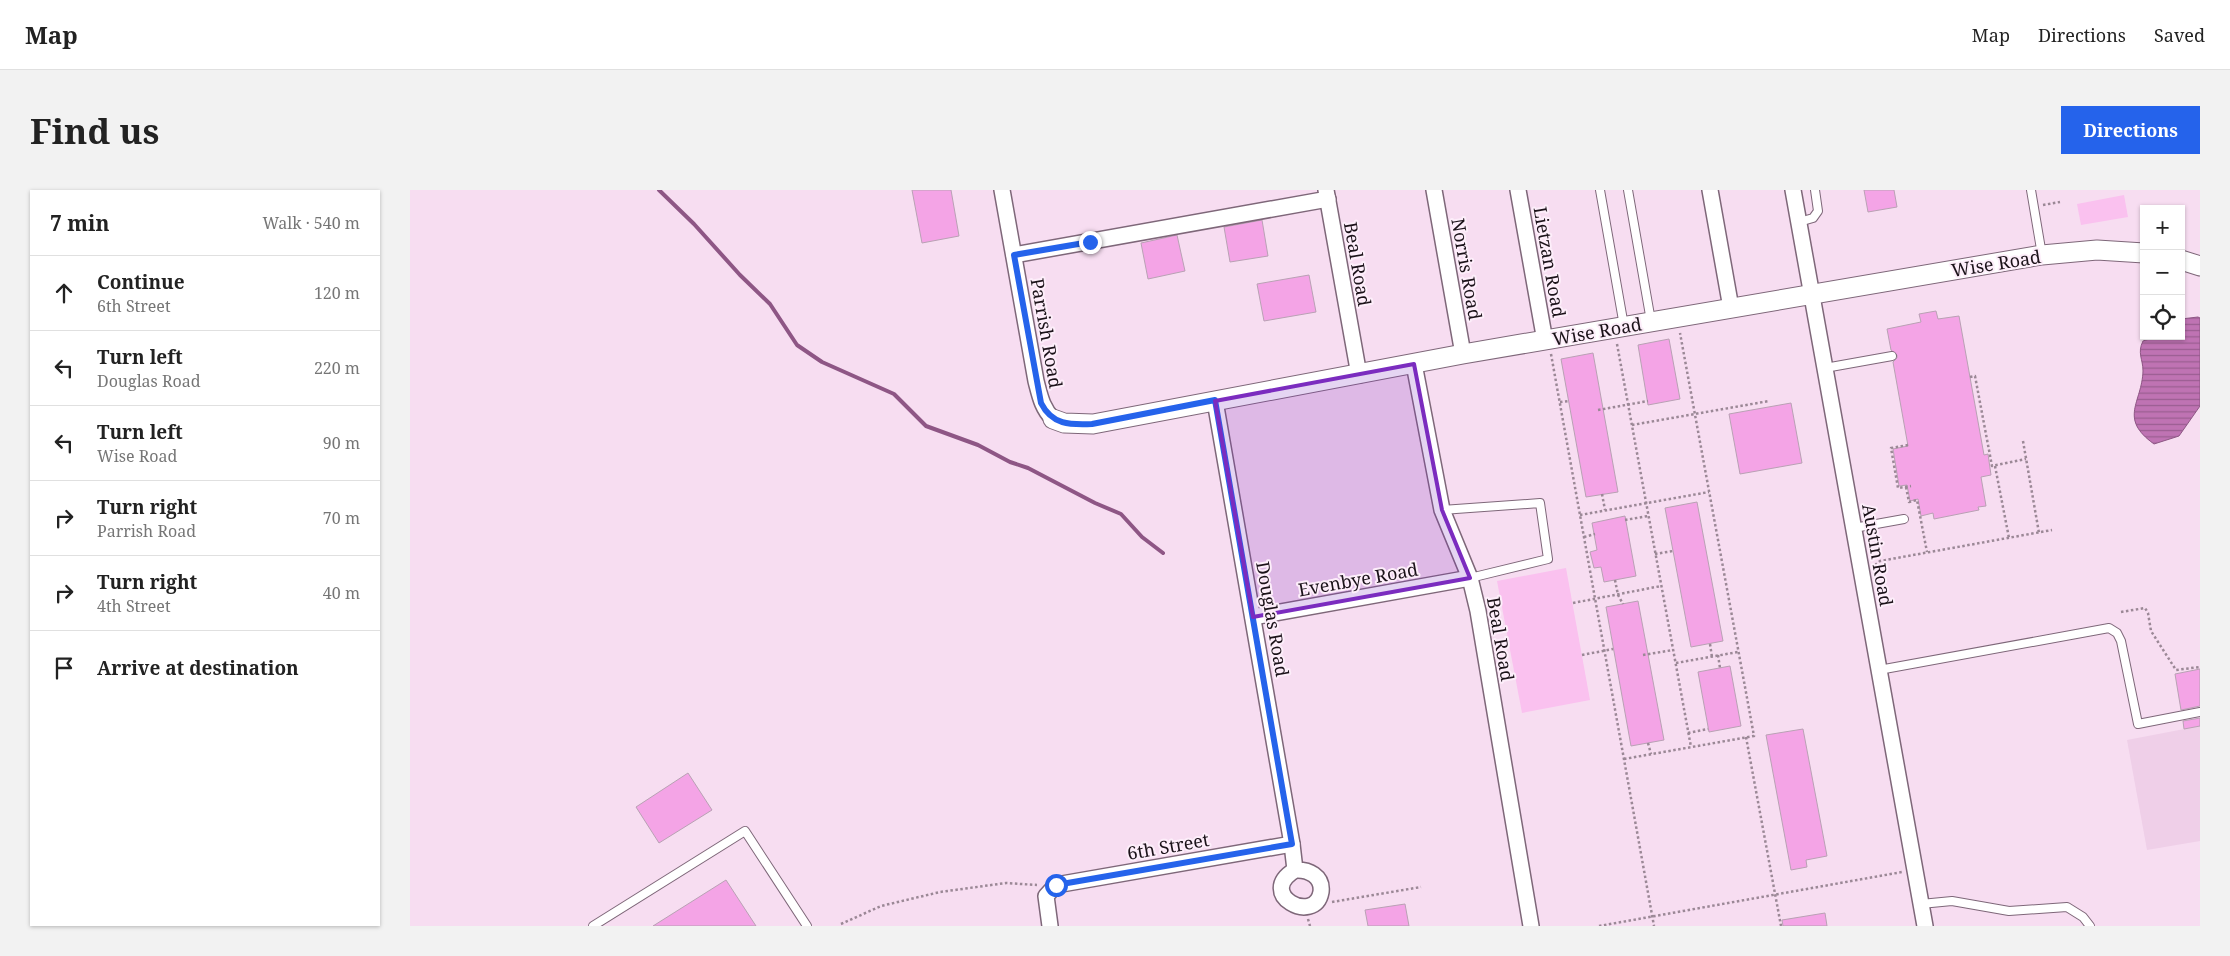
<!DOCTYPE html>
<html lang="en">
<head>
<meta charset="utf-8">
<style>
	:root { --surface:#fff; --page:#f2f2f2; --text:#222; --muted:#767676; --line:#e0e0e0; --accent:#2563eb }
	body { margin:0; font-family:"Noto Serif",serif; background:var(--page); color:var(--text) }
	.controls { position:absolute; right:15px; top:15px; display:grid; overflow:hidden; border-radius:0px; box-shadow:0 1px 4px #0004 }
	.controls button { width:45px; height:45px; display:grid; place-items:center; padding:0; border:0; border-bottom:1px solid var(--line); background:var(--surface); color:var(--text); font:25px sans-serif }
	.stop { position:absolute; width:15px; height:15px; margin:-11px; border:4px solid #2563eb; border-radius:50%; background:#fff }
	.stop.end { background:#2563eb; border-color:#fff; box-shadow:0 1px 5px #0008 }
	.list { margin:0; padding:0; list-style:none }
	h2 { display:flex; justify-content:space-between; align-items:center; height:65px; margin:0; padding:0 20px; font-size:21px }
	h2 small { font-size:16px; font-weight:400; color:var(--muted) }
	.list li { display:grid; grid-template-columns:32px 1fr auto; gap:15px; align-items:center; box-sizing:border-box; height:75px; padding:0 20px; border-top:1px solid var(--line) }
	.list b { display:block; font-size:19px; white-space:nowrap }
	.list p { margin:0; font-size:16px; white-space:nowrap; color:var(--muted) }
	.list em { font-size:16px; font-style:normal; color:var(--muted) }
	.icon { flex:none; width:28px; height:28px; fill:none; stroke:currentColor; stroke-width:2; stroke-linecap:round; stroke-linejoin:round }
	.map { position:relative; flex:none; width:1790px; height:736px; overflow:hidden; border-radius:0px }
	header { display:flex; align-items:center; gap:30px; box-sizing:border-box; height:70px; padding:0 25px; background:var(--surface); border-bottom:1px solid var(--line) }
	header strong { font-size:24px }
	nav { display:flex; gap:28px; margin-inline-start:auto; font-size:18px }
	.intro { display:flex; align-items:center; justify-content:space-between; box-sizing:border-box; height:120px; padding:0 30px }
	h1 { margin:0; font-size:35px }
	.button { padding:12px 22px; border-radius:0px; background:var(--accent); color:#fff; font-size:18px; font-weight:700 }
	main { display:flex; gap:30px; padding:0 30px }
	aside { flex:1; background:var(--surface); border-radius:0px; box-shadow:0 1px 4px #0004 }
	.map>svg:first-child { display:block }
</style>
</head>
<body>
<header>
<strong>Map</strong>
<nav><a>Map</a><a>Directions</a><a>Saved</a></nav>
</header>
<div class="intro"><h1>Find us</h1><a class="button">Directions</a></div>
<main>
<aside>
<h2>7 min<small>Walk · 540 m</small></h2>
<ul class="list">
<li><svg class="icon" aria-label="ahead" viewBox="0 0 24 24"><path d="M12 20V5M6 11l6-6 6 6"/></svg><div><b>Continue</b><p>6th Street</p></div><em>120 m</em></li>
<li><svg class="icon" aria-label="left" viewBox="0 0 24 24"><path d="M17 20v-9H6M10 6l-5 5 5 5"/></svg><div><b>Turn left</b><p>Douglas Road</p></div><em>220 m</em></li>
<li><svg class="icon" aria-label="left" viewBox="0 0 24 24"><path d="M17 20v-9H6M10 6l-5 5 5 5"/></svg><div><b>Turn left</b><p>Wise Road</p></div><em>90 m</em></li>
<li><svg class="icon" aria-label="right" viewBox="0 0 24 24"><path d="M7 20v-9h11M14 6l5 5-5 5"/></svg><div><b>Turn right</b><p>Parrish Road</p></div><em>70 m</em></li>
<li><svg class="icon" aria-label="right" viewBox="0 0 24 24"><path d="M7 20v-9h11M14 6l5 5-5 5"/></svg><div><b>Turn right</b><p>4th Street</p></div><em>40 m</em></li>
<li><svg class="icon" aria-label="arrive" viewBox="0 0 24 24"><path d="M6 21V4h12l-3 4 3 4H6"/></svg><div><b>Arrive at destination</b></div></li>
</ul>
</aside>
<div class="map">
<svg width="1790" height="736" viewBox="0 0 1790 736">
	<defs>
		<pattern id="water-rules" width="6" height="5" patternUnits="userSpaceOnUse" patternTransform="scale(1.25)"><rect width="6" height="5" fill="#bf73b3"/><path d="M0 2.5h6" fill="none" stroke="#9a5d91"/></pattern>
	</defs>
	<rect width="100%" height="100%" fill="#f7ddf1"/>
	<path fill="#efcfe8" d="M1790,536V651L1737,660L1717,550Z"/>
	<g fill="#fac1ef">
		<path d="M1714,5L1718,27L1671,35L1667,14Z"/>
		<path d="M1156,378L1180,510L1112,523L1087,391Z"/>
	</g>
	<path fill="url(#water-rules)" stroke="#8e5685" d="M1788,127L1790,128V216L1769,246L1744,254C1708,228 1732,213 1733,181C1733,169 1727,163 1733,151L1749,146H1771V129Z"/>
	<g fill="none" stroke-linecap="round" stroke-linejoin="round">
		<path stroke="#8e5685" stroke-width="4" d="M249,0L284,34L330,85L360,114L387,155L412,172L484,204L516,236L568,255L600,272L618,278L685,313L711,324L732,347L753,363"/>
	</g>
	<g fill="#f4a4e6" stroke="#b9a1b4">
		<path d="M502,0H541L549,46L512,53Z"/>
		<path d="M1454,0H1484L1487,17L1458,22Z"/>
		<path d="M852,30L858,66L820,72L814,37Z"/>
		<path d="M767,45L775,81L738,89L731,53Z"/>
		<path d="M899,85L906,122L854,131L847,94Z"/>
		<path d="M1526,121L1528,129L1549,126L1574,265L1578,264L1581,285L1571,287L1576,316L1568,317L1569,320L1524,329L1523,323L1511,326L1508,309L1500,311L1497,295L1489,296L1483,259L1498,256L1483,172L1487,168V165L1481,160L1477,139L1511,132L1509,124Z"/>
		<path d="M1259,149L1270,209L1238,215L1228,155Z"/>
		<path d="M1183,163L1208,302L1176,307L1151,169Z"/>
		<path d="M1381,213L1392,273L1330,284L1319,224Z"/>
		<path d="M1287,312L1313,451L1281,457L1255,318Z"/>
		<path d="M1215,326L1226,386L1194,392L1191,377L1184,378L1180,362L1187,360L1182,333Z"/>
		<path d="M1228,411L1254,550L1221,556L1196,417Z"/>
		<path d="M1320,476L1331,536L1299,542L1288,482Z"/>
		<path d="M1790,479V516L1771,520L1765,484Z"/>
		<path d="M1790,528V536L1774,539L1773,531Z"/>
		<path d="M1393,539L1417,666L1396,670L1397,677L1381,680L1356,545Z"/>
		<path d="M278,583L302,620L249,653L226,617Z"/>
		<path d="M316,690L346,736H243Z"/>
		<path d="M995,714L999,736H958L955,720Z"/>
		<path d="M1415,723L1417,736H1373L1372,730Z"/>
	</g>
	<g fill="none" stroke-linecap="round" stroke-linejoin="round">
		<g stroke="#7e6779" stroke-width="10">
			<g id="service">
				<path d="M1190,0L1214,136"/>
				<path d="M1218,0L1241,131"/>
				<path d="M1621,0L1632,65"/>
				<path d="M1389,32L1403,28L1408,21L1405,0"/>
				<path d="M1415,178L1482,166"/>
				<path d="M1032,320L1130,313L1138,369L1060,388"/>
				<path d="M1444,338L1494,329"/>
				<path d="M1469,480L1699,438L1707,443L1711,451L1728,534L1790,522"/>
				<path d="M1511,714L1542,711L1599,721L1657,717L1673,727L1680,736"/>
				<path d="M183,736L335,641L397,736"/>
			</g>
		</g>
		<g stroke="#7e6779" stroke-width="18">
			<g id="minor">
				<path d="M592,0L626,191C630,206 632,218 643,229"/>
				<path d="M916,0L949,185"/>
				<path d="M1024,0L1053,164"/>
				<path d="M1108,0L1135,151"/>
				<path d="M1300,0L1321,118"/>
				<path d="M1383,0L1515,736"/>
				<path d="M604,65L918,9"/>
				<path d="M1004,174L1032,320L1060,388L1068,421L1121,736"/>
				<path d="M805,211L882,654L885,680C845,704 905,736 911,702C913,686 898,679 885,680"/>
				<path d="M843,427L1060,388"/>
				<path d="M640,736L636,706L646,695L882,654"/>
			</g>
		</g>
		<g stroke="#7e6779" stroke-width="21">
			<g id="tertiary">
				<path d="M1771,70L1790,76"/>
				<path d="M643,229L654,233L683,234L1053,164L1632,65L1687,60L1734,63"/>
			</g>
		</g>
		<g stroke="#9b8896" stroke-width="2.5" stroke-dasharray="2.5 2.5" stroke-linecap="butt">
			<path d="M1633,15L1650,12"/>
			<path d="M1207,154L1281,557"/>
			<path d="M1141,164L1244,736"/>
			<path d="M1560,187L1565,186L1582,276L1616,269"/>
			<path d="M1150,212L1159,211"/>
			<path d="M1188,220L1238,211"/>
			<path d="M1222,235L1359,211"/>
			<path d="M1613,251L1629,343"/>
			<path d="M1498,255L1481,258L1488,298L1501,296"/>
			<path d="M1585,276L1599,348"/>
			<path d="M1496,297L1499,312L1507,310L1517,362"/>
			<path d="M1192,304L1195,320"/>
			<path d="M1170,325L1299,302"/>
			<path d="M1215,330L1238,326"/>
			<path d="M1174,347L1185,344"/>
			<path d="M1245,364L1263,361"/>
			<path d="M1465,375L1470,371L1642,340"/>
			<path d="M1205,390L1208,405L1213,414"/>
			<path d="M1163,413L1251,396"/>
			<path d="M1711,422L1735,418L1738,423L1741,441L1766,480L1790,477"/>
			<path d="M1300,454L1302,467"/>
			<path d="M1172,465L1203,459"/>
			<path d="M1233,465L1263,460"/>
			<path d="M1308,465L1310,478"/>
			<path d="M1266,473L1328,462"/>
			<path d="M1278,543L1298,539"/>
			<path d="M1336,547L1371,736"/>
			<path d="M1238,553L1241,564"/>
			<path d="M1214,569L1344,546L1270,143"/>
			<path d="M922,712L1011,697"/>
			<path d="M898,729L900,736"/>
			<path d="M431,734L471,716L530,702L596,693L627,695"/>
			<path d="M1189,736L1492,682"/>
		</g>
		<use href="#service" stroke="#fff" stroke-width="8"/>
		<use href="#minor" stroke="#fff" stroke-width="15"/>
		<use href="#tertiary" stroke="#fff" stroke-width="19"/>
	</g>
	<g fill="none" stroke-linecap="round" stroke-linejoin="round">
		<path stroke="#2563eb" stroke-width="6" d="M646,695L882,654L805,210L682,234C660,235 642,235 631,213L604,65L680,52"/>
	</g>
	<path fill="#7b2cbf" fill-opacity="0.2" stroke="#7b2cbf" stroke-width="4" stroke-linejoin="round" d="M1004,174L1032,320L1060,388L843,427L805,211Z"/>
	<g text-anchor="middle" dominant-baseline="central" stroke-width="4" stroke-linejoin="round" paint-order="stroke">
		<g font-size="18" fill="#1b1219" stroke="#fdeefa">
			<text transform="translate(1140 72) rotate(80)">Lietzan Road</text>
			<text transform="translate(1586 73) rotate(-9)">Wise Road</text>
			<text transform="translate(948 74) rotate(80)">Beal Road</text>
			<text transform="translate(1057 79) rotate(80)">Norris Road</text>
			<text transform="translate(1187 141) rotate(-10)">Wise Road</text>
			<text transform="translate(637 143) rotate(80)">Parrish Road</text>
			<text transform="translate(1468 365) rotate(80)">Austin Road</text>
			<text transform="translate(948 389) rotate(-10)">Evenbye Road</text>
			<text transform="translate(863 429) rotate(80)">Douglas Road</text>
			<text transform="translate(1091 449) rotate(80)">Beal Road</text>
			<text transform="translate(758 656) rotate(-10)">6th Street</text>
		</g>
	</g>
</svg>
<div class="controls">
<button>+</button>
<button>−</button>
<button><svg class="icon" aria-label="locate" viewBox="0 0 24 24"><circle cx="12" cy="12" r="6"/><path d="M12 2v4M12 18v4M2 12h4M18 12h4"/></svg></button>
</div>
<div class="stop" style="left:646px;top:695px"></div>
<div class="stop end" style="left:680px;top:52px"></div>
</div>
</main>
</body>
</html>
